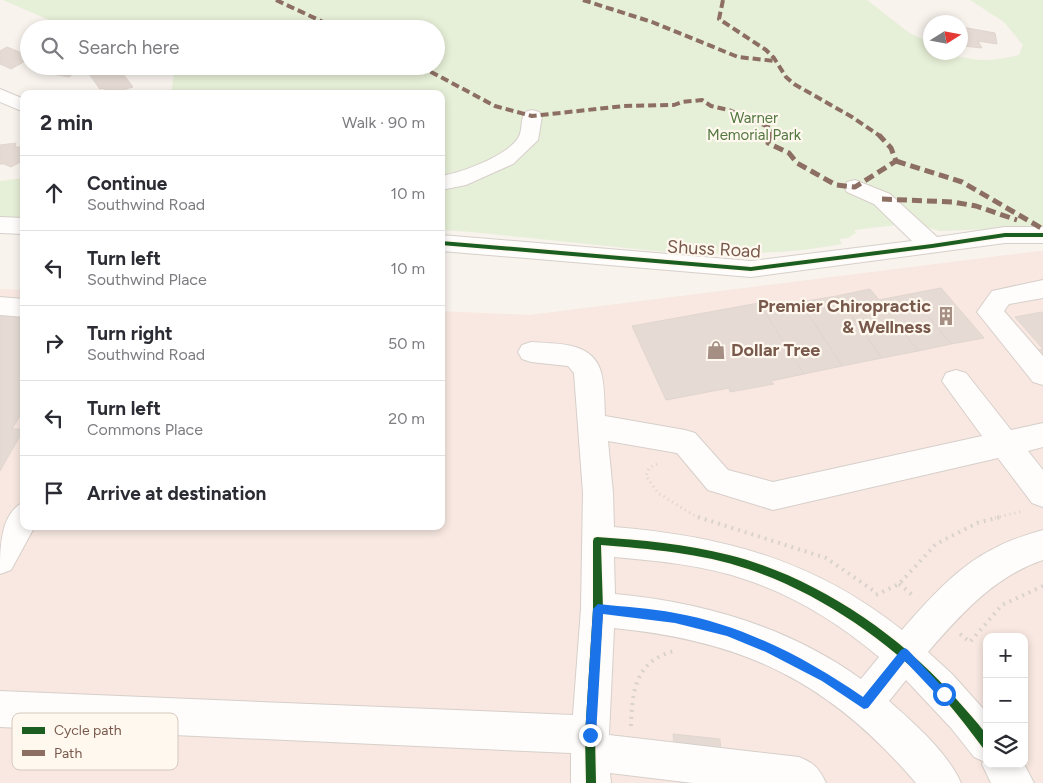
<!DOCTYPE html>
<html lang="en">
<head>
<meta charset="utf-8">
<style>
	:root { --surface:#fff; --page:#f2f2f3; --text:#2b2b33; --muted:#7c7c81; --line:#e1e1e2 }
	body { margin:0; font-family:Figtree,sans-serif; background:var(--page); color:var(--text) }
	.controls { position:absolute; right:15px; bottom:15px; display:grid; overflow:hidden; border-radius:10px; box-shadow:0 2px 8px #0003 }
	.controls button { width:45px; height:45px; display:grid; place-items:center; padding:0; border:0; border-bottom:1px solid var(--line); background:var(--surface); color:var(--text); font:25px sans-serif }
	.compass { position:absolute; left:923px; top:15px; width:45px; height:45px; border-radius:50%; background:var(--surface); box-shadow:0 2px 8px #0003; rotate:79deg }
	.stop { position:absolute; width:15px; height:15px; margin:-11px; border:4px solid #1a73e8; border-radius:50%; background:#fff }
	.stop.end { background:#1a73e8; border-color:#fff; box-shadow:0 1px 5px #0008 }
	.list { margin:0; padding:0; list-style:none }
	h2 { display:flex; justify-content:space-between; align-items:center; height:65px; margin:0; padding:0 20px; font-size:21px }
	h2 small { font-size:16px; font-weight:400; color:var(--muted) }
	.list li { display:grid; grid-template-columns:32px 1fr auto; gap:15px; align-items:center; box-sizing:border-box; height:75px; padding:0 20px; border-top:1px solid var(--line) }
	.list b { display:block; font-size:19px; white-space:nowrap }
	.list p { margin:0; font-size:16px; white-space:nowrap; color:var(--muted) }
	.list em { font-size:16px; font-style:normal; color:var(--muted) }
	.icon { flex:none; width:28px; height:28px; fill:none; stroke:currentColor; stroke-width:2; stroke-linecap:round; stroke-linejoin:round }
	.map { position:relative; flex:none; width:1043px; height:783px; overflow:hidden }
	.search { position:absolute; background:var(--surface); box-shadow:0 2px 8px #0003; left:20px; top:20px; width:425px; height:55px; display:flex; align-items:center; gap:12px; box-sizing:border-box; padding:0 18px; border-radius:28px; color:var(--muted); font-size:19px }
	.panel { position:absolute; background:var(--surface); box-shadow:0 2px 8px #0003; left:20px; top:90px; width:425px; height:440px; border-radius:10px }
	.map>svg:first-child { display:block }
</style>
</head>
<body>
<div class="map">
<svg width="1043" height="783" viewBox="0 0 1043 783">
	<rect width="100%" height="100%" fill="#f8f3ed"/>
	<path fill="#f8e8e1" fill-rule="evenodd" d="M1039,251H1043V783H0V289L24,290V526H441V311L529,315ZM987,637H1024V764H987Z"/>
	<g fill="#e6efd7">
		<path d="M3,0H867L908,32L930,43V52C946,53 958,57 973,59C988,62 1004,58 1019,55L1023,45L1004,22L970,0H1043V227L940,231L926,227L922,222L854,230L856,233L848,238L839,239L842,244C790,254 738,254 685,254L472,232L441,230V94H171L174,73L158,66H436V29H70Z"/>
		<path d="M24,178V219L0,218V181Z"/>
	</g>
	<g fill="#e5dbd4" stroke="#e1d6cf">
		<path d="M962,27L995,33L997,44L978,41L982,48L963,46L962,40L964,39H960V28L963,29Z"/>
		<path d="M7,47L29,56V59L11,69L0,64V51Z"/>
		<path d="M44,66H83L69,77L37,71Z"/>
		<path d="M114,66H117L133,87L108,94L103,88L100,89L89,74Z"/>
		<path d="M16,143L15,147H24V160L11,167L4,164H0V145Z"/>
		<path d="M941,288L984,338L951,344L910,294Z"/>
		<path d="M870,289L879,300L918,351L882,358L837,296Z"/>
		<path d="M910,294L951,344L918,351L879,300Z"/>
		<path d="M837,296L882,358L842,366L800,302Z"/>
		<path d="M800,302L842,366L804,374L763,309Z"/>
		<path d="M759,303L804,374L771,381L774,384L730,392L729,388L666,400L632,326Z"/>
		<path d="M1042,312L1043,313V355L1038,350L1043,349L1015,317Z"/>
		<path d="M0,314L24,315V409L12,429H24L0,471Z"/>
		<path d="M673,734L720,739L723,783L678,782Z"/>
	</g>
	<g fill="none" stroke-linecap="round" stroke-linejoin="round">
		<g stroke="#d7cfca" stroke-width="2">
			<g id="minor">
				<path d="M0,89L24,99V112L0,102Z"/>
				<path d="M532,110L539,112L542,116L538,140L513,164L466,185L441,190V176C461,173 507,156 518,138C523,131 520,120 525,112Z"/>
				<path d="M855,180L890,194L937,237L1005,227H1043V243H1005L751,277L441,251V235L751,261L912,241L874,204L847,192L844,187L847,182Z"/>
				<path d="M0,217L24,218V234L0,233Z"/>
				<path d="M1043,280V298L1009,304L1004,311L1043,356V385L1033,382L977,312L992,291Z"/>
				<path d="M0,297L24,299V317L0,315Z"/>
				<path d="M531,342C555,344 590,341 600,369C605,383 604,402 605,416L685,430L695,433L728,470L773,482L982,436L942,381L946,373L956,370L966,373L1011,430L1043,423V447L1028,451L1043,470V507L1032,503L998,458L773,510L708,490L677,453L608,441L613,493L614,527C723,536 814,560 902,630C928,600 957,567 993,549C1009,540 1026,535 1043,530V560C995,576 961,614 928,652L952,674L987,713V764H1024L1034,783H991L982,764L983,761L974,757L951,728L906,680L889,701C914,723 948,753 961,783H916C830,682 745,641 614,628L609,735L799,757C814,763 819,768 826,783H693L610,773L611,783H571V753L0,727V691L573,715L581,609L583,493L574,373L568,366L531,362L522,359L518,352L522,345ZM614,557C659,561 704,565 747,580C795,596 840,624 879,657L861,679C789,627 702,602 615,594Z"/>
				<path d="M24,502V526H35L11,570L0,574C0,548 0,513 24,502Z"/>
			</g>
		</g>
		<g stroke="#dbd2ce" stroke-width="3" stroke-dasharray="1 4" stroke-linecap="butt">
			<path d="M657,464L649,468L646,476L658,493L695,516L702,518"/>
			<path d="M995,518L1023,511"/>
		</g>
		<g stroke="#dbd2ce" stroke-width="4" stroke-dasharray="2 5" stroke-linecap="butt">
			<path d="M698,517L826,558L877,593"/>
			<path d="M899,584L915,597"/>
			<path d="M876,595L899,584L936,544L977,523L1000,517"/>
			<path d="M960,634L970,642L1002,605L1043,586"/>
			<path d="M631,726C632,692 635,660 675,651"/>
		</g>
		<use href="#minor" fill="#fefdfc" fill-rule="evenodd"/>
		<g stroke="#8d6e63" stroke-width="4" stroke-dasharray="8 4" stroke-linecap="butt">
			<path d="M276,0L338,29"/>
			<path d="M583,0L652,22L738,57L775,61"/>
			<path d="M723,0L719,19L766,50L774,58L786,77L794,84L852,117L880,136"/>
			<path d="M420,66L495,106L532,116L624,106L674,105L682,102L702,100L711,106L729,110L773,129V132L769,136"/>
		</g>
		<g stroke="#8d6e63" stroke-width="5" stroke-dasharray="10 5" stroke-linecap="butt">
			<path d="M770,135L768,143L789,153L797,163L836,185L855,187L896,161L891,148L879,135"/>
			<path d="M896,161L962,182L1043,229"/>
			<path d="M882,199L953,202L976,206L1017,220"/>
		</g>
		<g stroke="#fff8ef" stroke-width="3">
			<g id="cycleway">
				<path d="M1005,233H1043V237H1005L932,248L751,271L441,245V241L751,267L932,244Z"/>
				<path d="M597,537C641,540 686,544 729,555C810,575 893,629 949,691C959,702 969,713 979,725C981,728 984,731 986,734C988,738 987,745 987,749L983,748C968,728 952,707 935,689C882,637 819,593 748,569C701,553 650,549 601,545L603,609L595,735L596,783H586L585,735L593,609V541L594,538Z"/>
			</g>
		</g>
		<use href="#cycleway" fill="#1b5e20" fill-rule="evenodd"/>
	</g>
	<path fill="#1a73e8" d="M598,604C624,607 650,608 675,613C743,625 806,658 863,697L901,650L905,648L908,650L949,694L948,698L944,699L940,698L905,661L868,708L864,709L822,681L766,652L727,636L675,623L603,614L596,735L594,739L590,740L586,739L585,735L593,609Z"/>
	<defs>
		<g id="building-bare" transform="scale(1.5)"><path d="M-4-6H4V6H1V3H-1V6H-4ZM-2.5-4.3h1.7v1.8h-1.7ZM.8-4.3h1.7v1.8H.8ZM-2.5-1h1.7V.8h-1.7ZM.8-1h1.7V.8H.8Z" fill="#a58f84" stroke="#fff8ef" stroke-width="2.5" paint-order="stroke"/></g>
		<g id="shop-bare" transform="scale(1.5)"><path d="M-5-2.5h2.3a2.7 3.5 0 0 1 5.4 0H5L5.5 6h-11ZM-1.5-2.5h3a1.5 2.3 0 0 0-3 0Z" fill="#a58f84" stroke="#fff8ef" stroke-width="2.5" paint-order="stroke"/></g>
	</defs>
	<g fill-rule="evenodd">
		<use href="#building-bare" x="946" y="316"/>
		<use href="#shop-bare" x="716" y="350"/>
	</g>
	<g text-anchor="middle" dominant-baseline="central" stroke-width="4.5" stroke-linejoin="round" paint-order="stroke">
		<g font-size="15" fill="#537840" stroke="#fff8ef">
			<text x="754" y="118">Warner<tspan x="754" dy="17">Memorial Park</tspan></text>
		</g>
		<g font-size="18" fill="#78594b" stroke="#fff8ef">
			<text transform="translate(714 249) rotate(3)">Shuss Road</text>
		</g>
		<g font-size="18" font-weight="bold" fill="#78594b" stroke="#fff8ef" text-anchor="end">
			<text x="931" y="306">Premier Chiropractic<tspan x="931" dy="21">&amp; Wellness</tspan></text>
			<text x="731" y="350" text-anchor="start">Dollar Tree</text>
		</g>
	</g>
	<rect x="12" y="713" width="166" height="57" rx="8" fill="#fff8ef" stroke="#d6c8be" stroke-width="1"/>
	<rect x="22" y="727" width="23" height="7" fill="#1b5e20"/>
	<rect x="22" y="750" width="23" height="6" fill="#8d6e63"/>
	<g font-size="14" fill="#78594b">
		<text x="54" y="735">Cycle path</text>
		<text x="54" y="758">Path</text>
	</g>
</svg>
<div class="controls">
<button>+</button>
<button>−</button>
<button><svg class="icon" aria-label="layers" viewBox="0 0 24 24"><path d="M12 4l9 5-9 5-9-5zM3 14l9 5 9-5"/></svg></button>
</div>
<svg class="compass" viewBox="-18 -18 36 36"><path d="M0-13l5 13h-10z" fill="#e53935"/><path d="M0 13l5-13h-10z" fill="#7c7c81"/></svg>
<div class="stop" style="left:944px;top:694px"></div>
<div class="stop end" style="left:590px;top:735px"></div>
<div class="search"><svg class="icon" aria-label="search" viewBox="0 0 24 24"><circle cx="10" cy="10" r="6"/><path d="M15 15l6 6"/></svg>Search here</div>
<section class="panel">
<h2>2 min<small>Walk · 90 m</small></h2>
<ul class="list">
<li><svg class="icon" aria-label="ahead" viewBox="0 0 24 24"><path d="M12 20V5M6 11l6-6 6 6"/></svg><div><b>Continue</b><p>Southwind Road</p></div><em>10 m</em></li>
<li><svg class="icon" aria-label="left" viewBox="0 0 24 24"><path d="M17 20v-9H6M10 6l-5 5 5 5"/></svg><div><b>Turn left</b><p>Southwind Place</p></div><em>10 m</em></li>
<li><svg class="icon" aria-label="right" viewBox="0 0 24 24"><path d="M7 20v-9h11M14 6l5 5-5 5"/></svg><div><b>Turn right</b><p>Southwind Road</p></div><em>50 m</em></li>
<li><svg class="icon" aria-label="left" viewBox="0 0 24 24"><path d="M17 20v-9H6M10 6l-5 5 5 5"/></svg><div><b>Turn left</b><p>Commons Place</p></div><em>20 m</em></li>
<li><svg class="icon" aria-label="arrive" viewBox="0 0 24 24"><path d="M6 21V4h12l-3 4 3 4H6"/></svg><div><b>Arrive at destination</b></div></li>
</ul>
</section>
</div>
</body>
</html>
